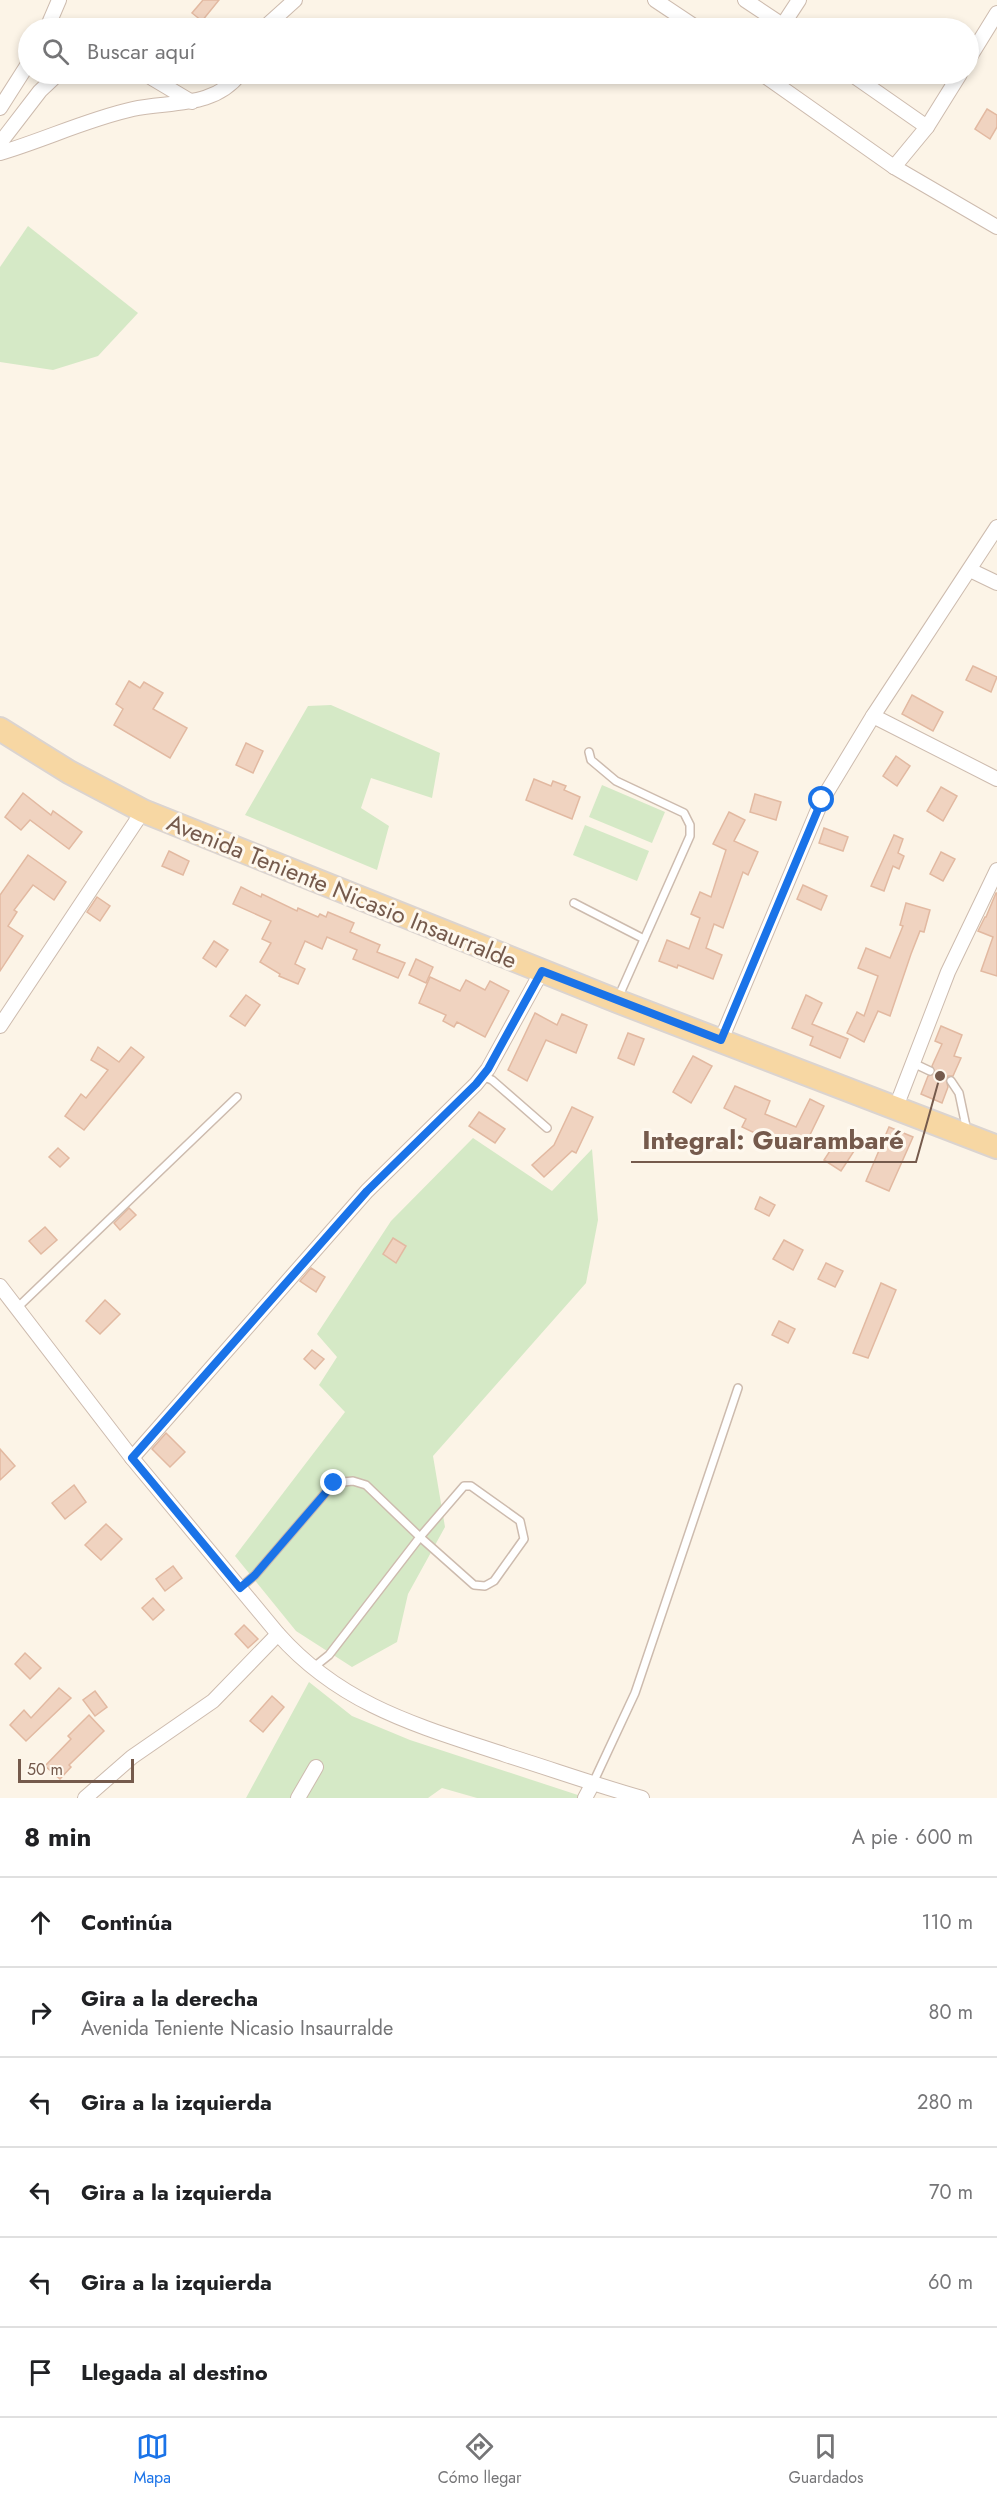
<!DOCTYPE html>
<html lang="es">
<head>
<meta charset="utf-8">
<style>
	:root { --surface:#fff; --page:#f6f6f6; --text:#202124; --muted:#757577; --line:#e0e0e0; --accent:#1a73e8 }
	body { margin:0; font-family:Jost,sans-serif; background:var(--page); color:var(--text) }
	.scale { position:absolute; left:18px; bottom:15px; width:116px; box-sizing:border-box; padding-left:6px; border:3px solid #755a4c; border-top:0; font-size:16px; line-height:21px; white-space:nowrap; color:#755a4c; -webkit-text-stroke:4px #fef8ee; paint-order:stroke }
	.stop { position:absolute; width:18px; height:18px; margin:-14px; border:4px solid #1a73e8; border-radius:50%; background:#fff }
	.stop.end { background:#1a73e8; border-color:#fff; box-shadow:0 2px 6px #0008 }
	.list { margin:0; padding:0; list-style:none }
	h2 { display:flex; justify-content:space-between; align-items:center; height:78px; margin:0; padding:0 24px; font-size:26px }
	h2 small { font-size:20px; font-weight:400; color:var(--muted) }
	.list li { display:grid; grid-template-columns:39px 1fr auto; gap:18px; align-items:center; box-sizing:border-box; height:90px; padding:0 24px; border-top:2px solid var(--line) }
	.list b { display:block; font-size:22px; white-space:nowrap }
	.list p { margin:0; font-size:20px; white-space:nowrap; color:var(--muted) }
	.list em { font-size:20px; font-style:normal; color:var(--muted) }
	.icon { flex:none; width:33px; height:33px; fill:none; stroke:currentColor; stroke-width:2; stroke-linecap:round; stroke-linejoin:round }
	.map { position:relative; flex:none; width:997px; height:1798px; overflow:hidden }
	.search { position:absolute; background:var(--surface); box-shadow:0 3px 9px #0003; left:18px; right:18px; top:18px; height:66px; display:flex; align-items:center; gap:15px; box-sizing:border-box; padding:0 21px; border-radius:33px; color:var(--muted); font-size:22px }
	.sheet { height:618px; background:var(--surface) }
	nav { display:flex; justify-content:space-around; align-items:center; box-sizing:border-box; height:84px; border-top:2px solid var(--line); background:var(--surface); font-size:16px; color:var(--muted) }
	nav a { display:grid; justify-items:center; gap:3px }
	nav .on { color:var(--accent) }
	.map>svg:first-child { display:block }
</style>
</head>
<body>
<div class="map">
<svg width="997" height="1798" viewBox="0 0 997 1798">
	<rect width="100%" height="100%" fill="#fcf4e7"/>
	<g fill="#d5e9c6">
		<path d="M28,226L138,313L98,356L53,370L0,362V267Z"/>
		<path d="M331,705L440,753L432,798L371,778L361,808L389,826L377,870L245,815L308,706Z"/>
		<path d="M602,785L665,812L652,843L589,817Z"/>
		<path d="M585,825L649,851L637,881L573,855Z"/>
		<path d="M473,1138L552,1191L592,1149L598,1220L586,1283L433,1456L445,1527L408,1594L397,1642L352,1667L296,1631L235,1556L345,1412L319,1385L337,1357L317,1334L391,1221Z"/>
		<path d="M309,1682L352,1716L410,1740L587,1798H477L442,1788L428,1798H246Z"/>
	</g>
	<g fill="#f0d3c0" stroke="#e2b9a1" stroke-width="1.5">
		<path d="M203,0H219L202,21L192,13Z"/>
		<path d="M987,109L997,115V127L990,139L975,129Z"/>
		<path d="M973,666L997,677L991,692L966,680Z"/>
		<path d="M129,681L140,688L144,682L163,693L153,709L187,728L170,758L114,725L123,709L116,704Z"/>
		<path d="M912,695L943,712L933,731L902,714Z"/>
		<path d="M246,743L263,751L253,773L236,765Z"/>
		<path d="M896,756L910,766L897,786L883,776Z"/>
		<path d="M534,779L551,786L553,781L566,786L564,790L580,797L572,819L526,800Z"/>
		<path d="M941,787L957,796L943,821L927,811Z"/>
		<path d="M23,793L51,815L53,811L82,832L69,849L30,820L21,830L5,817Z"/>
		<path d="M755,794L781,802L776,820L750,812Z"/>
		<path d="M729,812L745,820L734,841L758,852L748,875L743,872L723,928L714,924L706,948L722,955L713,979L678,965L677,968L659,961L667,940L689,949L700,918L691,914L700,892L711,897L726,850L713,844Z"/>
		<path d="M824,828L848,837L843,851L819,843Z"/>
		<path d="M894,835L903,839L898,853L904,856L899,869L893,866L884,891L871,886Z"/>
		<path d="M169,851L189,861L183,875L162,866Z"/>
		<path d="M941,852L955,859L943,881L930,874Z"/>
		<path d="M28,855L66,882L54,900L33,885L14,910L17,912L8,926L23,936L0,971V895Z"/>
		<path d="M803,885L827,896L821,910L797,899Z"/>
		<path d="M241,887L261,897L262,894L297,911L298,908L318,917L320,914L326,917L328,912L354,923L350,932L380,945L377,952L405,963L398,978L353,959L357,950L327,937L322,949L305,941L295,964L305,969L298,984L279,976L280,974L260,962L271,943L262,939L271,921L233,904Z"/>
		<path d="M996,893H997V976L981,971L993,937L978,931L985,917H986Z"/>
		<path d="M97,897L110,906L100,921L87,912Z"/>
		<path d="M906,903L930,910L924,932L920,931L911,954L890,1016L878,1011L864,1042L847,1033L857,1012L864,1016L878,976L858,968L866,948L890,958L903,926L900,925Z"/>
		<path d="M214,941L228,950L216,967L203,958Z"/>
		<path d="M416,959L433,967L426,983L409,975Z"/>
		<path d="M430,977L460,991L466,980L485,990L490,981L509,991L485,1037L457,1022L454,1027L443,1021L446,1015L419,1003Z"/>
		<path d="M246,995L260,1005L245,1026L230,1016Z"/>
		<path d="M806,995L822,1003L812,1024L848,1039L840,1058L810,1045L813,1037L792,1028Z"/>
		<path d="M535,1013L557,1025L562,1014L587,1025L576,1053L546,1040L527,1081L508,1070Z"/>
		<path d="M941,1026L962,1035L954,1056L961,1058L953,1076H948L946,1079L948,1087L942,1103L921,1094L928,1076L935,1073L932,1066L942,1044L935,1041Z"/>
		<path d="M628,1033L644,1039L634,1065L618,1058Z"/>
		<path d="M98,1047L119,1062L131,1047L144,1057L84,1130L65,1116L81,1094L86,1098L108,1070L91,1060Z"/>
		<path d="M693,1056L712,1066L691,1103L673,1092Z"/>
		<path d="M735,1086L770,1101L765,1114L796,1127L810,1099L824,1106L804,1147L784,1137L780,1145L742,1127L746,1119L724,1108Z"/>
		<path d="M572,1107L593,1117L576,1153L572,1151L544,1177L532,1165L554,1145Z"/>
		<path d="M479,1112L505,1129L495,1143L469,1126Z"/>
		<path d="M889,1127L913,1137L889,1191L866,1181Z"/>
		<path d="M839,1137L856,1148L841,1171L824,1160Z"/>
		<path d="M58,1148L69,1158L60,1167L49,1157Z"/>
		<path d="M760,1197L775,1205L769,1216L755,1209Z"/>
		<path d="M129,1208L136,1215L120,1230L114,1223Z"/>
		<path d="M45,1227L57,1240L41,1254L29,1241Z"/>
		<path d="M393,1238L406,1246L396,1263L383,1254Z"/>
		<path d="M784,1240L803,1250L793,1270L773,1259Z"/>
		<path d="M826,1263L843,1271L835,1287L818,1279Z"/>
		<path d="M311,1268L325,1277L316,1292L300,1281Z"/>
		<path d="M881,1283L896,1290L868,1358L853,1353Z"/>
		<path d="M105,1300L120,1314L100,1334L86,1321Z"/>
		<path d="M779,1321L795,1329L788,1343L772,1335Z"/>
		<path d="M312,1350L324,1359L315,1369L304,1359Z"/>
		<path d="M166,1433L185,1452L170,1467L152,1449Z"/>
		<path d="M0,1449L15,1466L0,1480Z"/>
		<path d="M74,1485L86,1502L65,1519L52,1503Z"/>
		<path d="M106,1524L122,1539L101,1560L85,1545Z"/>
		<path d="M173,1566L182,1578L165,1591L156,1579Z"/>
		<path d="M153,1598L164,1610L153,1620L142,1608Z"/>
		<path d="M244,1625L258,1639L248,1648L235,1634Z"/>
		<path d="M25,1653L41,1668L30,1679L15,1664Z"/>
		<path d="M59,1688L71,1698L26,1741L10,1725L24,1710L31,1718Z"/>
		<path d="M95,1691L107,1707L95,1716L83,1700Z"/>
		<path d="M272,1696L284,1707L263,1732L250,1721Z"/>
		<path d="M89,1715L104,1731L69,1765L71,1767L60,1779L45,1766L71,1739L68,1736Z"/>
	</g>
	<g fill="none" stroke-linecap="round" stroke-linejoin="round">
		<g stroke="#cdbbae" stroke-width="10">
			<g id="lane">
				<path d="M589,752L591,760L616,781L684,813L690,825V836L618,998"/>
				<path d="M574,903L644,939"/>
				<path d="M913,1063L930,1071"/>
				<path d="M482,1076L492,1080L547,1128"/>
				<path d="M951,1081L959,1093L967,1131"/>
				<path d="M17,1308L237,1097"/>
				<path d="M240,1588L255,1575L334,1483L353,1481L366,1485L420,1537L474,1585L485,1586L494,1581L524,1539L520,1521L471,1486H464L420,1537L329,1655L314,1667"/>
				<path d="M593,1783L635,1693L738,1388"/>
			</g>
		</g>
		<g stroke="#cdbbae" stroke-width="16">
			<g id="street">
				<path d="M655,0L697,28"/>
				<path d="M745,0L787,28"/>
				<path d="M782,26L799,0"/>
				<path d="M47,28L59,0"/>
				<path d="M264,28L295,0"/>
				<path d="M968,60L997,13"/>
				<path d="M145,74L192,102"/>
				<path d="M762,74L894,167L997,227"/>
				<path d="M851,74L927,127"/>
				<path d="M0,108L28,64"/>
				<path d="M0,143L40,91L58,74"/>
				<path d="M0,153C44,140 88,119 133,109C170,101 214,108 240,74"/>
				<path d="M894,167L927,127L960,74"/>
				<path d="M970,570L997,583"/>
				<path d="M873,716L997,779"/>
				<path d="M0,1026L143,811"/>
				<path d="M721,1040L822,800L873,716L997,527"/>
				<path d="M896,1107L948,972L997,870"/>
				<path d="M0,1286L132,1458L278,1634C342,1706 419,1726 506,1755C551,1769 596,1785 642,1798"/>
				<path d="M132,1458L367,1191L476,1084L488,1069L542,971"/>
				<path d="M85,1798L132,1757L213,1701L278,1634"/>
				<path d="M298,1798L316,1767"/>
				<path d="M585,1798L593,1783"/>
			</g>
		</g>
		<g stroke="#dbd4d0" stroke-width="26">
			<path id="primary" d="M0,729L69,772L143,811L617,1001L997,1147"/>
		</g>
		<use href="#lane" stroke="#fff" stroke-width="7"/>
		<use href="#street" stroke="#fff" stroke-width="14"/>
		<use href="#primary" stroke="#f7d7a3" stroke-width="22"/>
	</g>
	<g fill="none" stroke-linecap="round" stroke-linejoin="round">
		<path stroke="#1a73e8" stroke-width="8" d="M334,1483L255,1575L240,1588L132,1458L367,1191L476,1084L488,1069L542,971L721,1040L822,800"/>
	</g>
	<g text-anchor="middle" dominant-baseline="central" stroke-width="6" stroke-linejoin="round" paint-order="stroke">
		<g font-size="24" fill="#755a4c" stroke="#fef8ee">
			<text transform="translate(342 891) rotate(22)">Avenida Teniente Nicasio Insaurralde</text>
		</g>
	</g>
	<path fill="none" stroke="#755a4c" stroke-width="2" d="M940 1076L916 1162H631"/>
	<circle fill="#755a4c" stroke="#fef8ee" stroke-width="2" cx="940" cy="1076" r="6"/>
	<g font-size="26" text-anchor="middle" font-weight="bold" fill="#755a4c" stroke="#fef8ee" stroke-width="6" stroke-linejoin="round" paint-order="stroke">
		<text x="773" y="1149">Integral: Guarambaré</text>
	</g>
</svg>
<div class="scale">50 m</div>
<div class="stop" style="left:822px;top:800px"></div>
<div class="stop end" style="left:334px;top:1483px"></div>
<div class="search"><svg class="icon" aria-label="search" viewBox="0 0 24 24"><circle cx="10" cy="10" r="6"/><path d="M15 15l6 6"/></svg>Buscar aquí</div>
</div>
<section class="sheet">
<h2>8 min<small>A pie · 600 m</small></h2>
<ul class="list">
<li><svg class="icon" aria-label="ahead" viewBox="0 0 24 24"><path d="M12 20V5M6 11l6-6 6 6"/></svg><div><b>Continúa</b></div><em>110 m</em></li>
<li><svg class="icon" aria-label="right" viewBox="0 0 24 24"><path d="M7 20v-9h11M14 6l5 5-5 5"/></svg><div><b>Gira a la derecha</b><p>Avenida Teniente Nicasio Insaurralde</p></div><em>80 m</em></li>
<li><svg class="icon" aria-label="left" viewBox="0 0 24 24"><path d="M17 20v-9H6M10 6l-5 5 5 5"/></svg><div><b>Gira a la izquierda</b></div><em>280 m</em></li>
<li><svg class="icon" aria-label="left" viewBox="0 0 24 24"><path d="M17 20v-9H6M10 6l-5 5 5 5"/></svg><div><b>Gira a la izquierda</b></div><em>70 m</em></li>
<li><svg class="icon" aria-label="left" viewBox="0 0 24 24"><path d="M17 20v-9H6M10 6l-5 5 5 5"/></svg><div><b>Gira a la izquierda</b></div><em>60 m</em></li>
<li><svg class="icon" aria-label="arrive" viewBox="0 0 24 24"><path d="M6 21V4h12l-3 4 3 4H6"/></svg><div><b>Llegada al destino</b></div></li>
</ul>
</section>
<nav>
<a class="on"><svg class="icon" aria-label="map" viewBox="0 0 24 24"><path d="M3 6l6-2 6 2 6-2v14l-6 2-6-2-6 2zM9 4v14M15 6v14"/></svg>Mapa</a>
<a><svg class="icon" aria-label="directions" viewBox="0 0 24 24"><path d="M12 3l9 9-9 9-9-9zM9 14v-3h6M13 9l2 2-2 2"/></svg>Cómo llegar</a>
<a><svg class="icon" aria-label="saved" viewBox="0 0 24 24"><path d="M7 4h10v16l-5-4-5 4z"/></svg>Guardados</a>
</nav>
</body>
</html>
